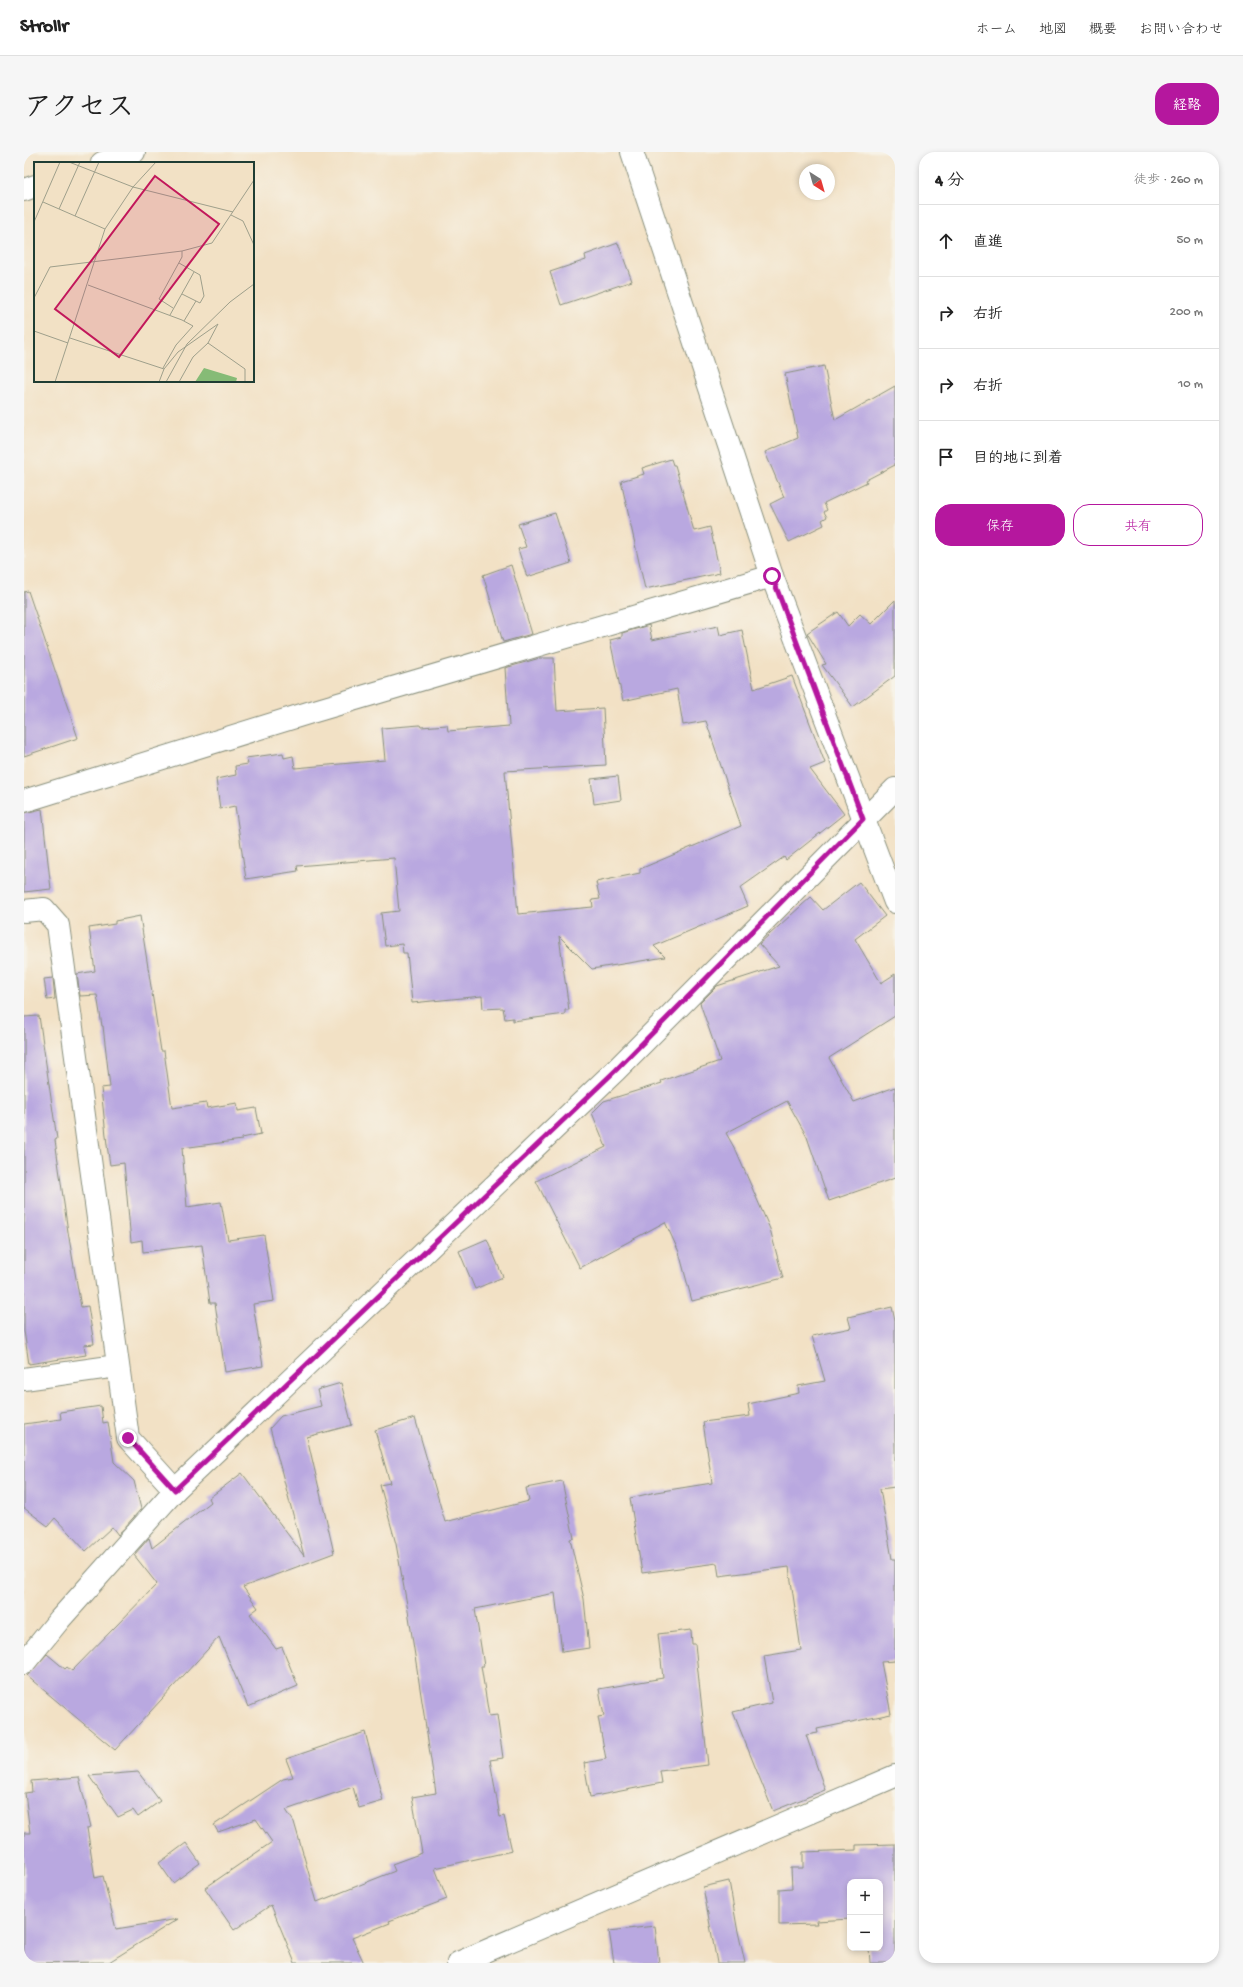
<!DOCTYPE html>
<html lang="ja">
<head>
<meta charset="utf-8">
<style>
	:root { --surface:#fff; --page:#f6f6f6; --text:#222; --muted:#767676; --line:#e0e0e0; --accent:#b5179e }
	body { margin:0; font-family:"Gochi Hand","Klee One",sans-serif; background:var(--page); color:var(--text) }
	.controls { position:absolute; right:12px; bottom:12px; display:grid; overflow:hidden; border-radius:8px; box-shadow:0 2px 6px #0003 }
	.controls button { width:36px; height:36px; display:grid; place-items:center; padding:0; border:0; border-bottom:1px solid var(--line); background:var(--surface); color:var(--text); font:20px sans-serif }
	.compass { position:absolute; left:775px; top:12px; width:36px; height:36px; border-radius:50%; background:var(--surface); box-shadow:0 2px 6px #0003; rotate:143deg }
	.stop { position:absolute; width:12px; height:12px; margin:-9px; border:3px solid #b5179e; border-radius:50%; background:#fff }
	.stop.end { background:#b5179e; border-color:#fff; box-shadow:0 1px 4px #0008 }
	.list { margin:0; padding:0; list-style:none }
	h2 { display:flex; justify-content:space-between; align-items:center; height:52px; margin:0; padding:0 16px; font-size:17px }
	h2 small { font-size:13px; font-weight:400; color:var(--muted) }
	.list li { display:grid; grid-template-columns:26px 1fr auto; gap:12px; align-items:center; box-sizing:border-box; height:72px; padding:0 16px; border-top:1px solid var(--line) }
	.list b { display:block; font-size:15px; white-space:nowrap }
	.list em { font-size:13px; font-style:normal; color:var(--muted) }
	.actions { display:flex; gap:8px; padding:12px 16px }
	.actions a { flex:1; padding:9px 0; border:1px solid var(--accent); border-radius:16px; text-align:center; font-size:14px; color:var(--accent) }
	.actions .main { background:var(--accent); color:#fff }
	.icon { flex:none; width:22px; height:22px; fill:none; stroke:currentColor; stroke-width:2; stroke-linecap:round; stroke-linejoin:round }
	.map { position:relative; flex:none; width:871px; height:1811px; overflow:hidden; border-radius:16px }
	header { display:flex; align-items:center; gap:24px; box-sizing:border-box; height:56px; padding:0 20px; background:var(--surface); border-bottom:1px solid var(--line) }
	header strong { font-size:19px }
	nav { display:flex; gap:22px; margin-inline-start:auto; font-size:14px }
	.intro { display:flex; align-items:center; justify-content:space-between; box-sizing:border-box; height:96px; padding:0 24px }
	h1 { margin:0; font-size:28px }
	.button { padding:10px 18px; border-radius:16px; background:var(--accent); color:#fff; font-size:14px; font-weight:700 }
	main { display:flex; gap:24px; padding:0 24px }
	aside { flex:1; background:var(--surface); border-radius:16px; box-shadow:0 2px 6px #0003 }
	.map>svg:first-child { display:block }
</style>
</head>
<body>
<header>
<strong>Strollr</strong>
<nav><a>ホーム</a><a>地図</a><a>概要</a><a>お問い合わせ</a></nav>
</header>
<div class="intro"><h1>アクセス</h1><a class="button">経路</a></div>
<main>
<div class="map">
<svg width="871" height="1811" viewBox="0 0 871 1811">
	<rect width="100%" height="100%" fill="#f7f3e8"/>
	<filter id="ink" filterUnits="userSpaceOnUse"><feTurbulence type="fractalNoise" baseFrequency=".025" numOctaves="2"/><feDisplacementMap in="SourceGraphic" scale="8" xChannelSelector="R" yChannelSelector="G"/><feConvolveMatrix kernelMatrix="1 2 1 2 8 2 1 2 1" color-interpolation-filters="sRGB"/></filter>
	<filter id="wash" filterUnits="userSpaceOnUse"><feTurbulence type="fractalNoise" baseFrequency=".012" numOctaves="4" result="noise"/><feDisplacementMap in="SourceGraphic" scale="16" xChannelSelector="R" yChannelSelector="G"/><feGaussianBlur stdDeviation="0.9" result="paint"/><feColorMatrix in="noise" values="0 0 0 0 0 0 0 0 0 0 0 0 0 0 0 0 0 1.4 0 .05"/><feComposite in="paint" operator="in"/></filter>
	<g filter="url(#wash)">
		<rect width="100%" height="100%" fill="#f2e1c5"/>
		<g id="blocks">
			<g fill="#b9a8e0">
				<path d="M594,91L608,129L537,153L526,120L562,108L561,103Z"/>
				<path d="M800,214L811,268L871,234V313L842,328L843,330L800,351L803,358L800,360L803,365L798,368L800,373L765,390L746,352L760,345L741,300L774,286L761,222Z"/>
				<path d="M647,307L649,313H651L670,379L686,375L696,421L621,437L597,329L620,322L618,316Z"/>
				<path d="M531,361L547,411L503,425L494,397L502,395L494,372Z"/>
				<path d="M487,413L508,482L479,490L459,423Z"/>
				<path d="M4,439L54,586L0,604V440Z"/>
				<path d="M871,448V524L829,555L798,513L802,512L783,481L814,460L824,474L836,462L847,472Z"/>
				<path d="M625,473L628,488L694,474L696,483L718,478L730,537L768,524L801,611L786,617L820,662L762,708L760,705L716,736L724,754L630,794L641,805L568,817L535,784L545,858H541V862L489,869V866L481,867L479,856L459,857L458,844L388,851L383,801H379L378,792L361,794L357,761L375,759L370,706L273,714L274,719L222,727L211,654L196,657L192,627L212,623L211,614L224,612L222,606L259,601L260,606L269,604L271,616L361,608L358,576L396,573L397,575L423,573L424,579L485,574L481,516L516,506H530L533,559L579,556L582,613L481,619L494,762L569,755L568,748L576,747L572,730L616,721V717L717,674L682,569L659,573L653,537L599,549L586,488L598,485V481Z"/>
				<path d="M594,624L597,648L570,652L567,627Z"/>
				<path d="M18,657L27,737L0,740V661Z"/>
				<path d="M835,730L861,764L831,787L857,831L871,822V864L805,906L830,950L871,935V1026L805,1049L783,985L763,949L702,981L712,999L746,1077L759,1126L668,1149L655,1100L641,1070L556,1116L512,1029L582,995L568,961L580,949L638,931L637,929L696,909L676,851L693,834L755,814L735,792L787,745L799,758Z"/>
				<path d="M116,764L137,899H140L148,956L182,951L183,956L213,951L214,959L232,956L237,982L218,986V988L158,996L163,1055L197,1050L204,1088L240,1083L250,1149L229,1152L239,1214L201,1220L191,1151H186L178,1093L119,1100L118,1088L107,1090L100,1011L86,1013L83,993L77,936L86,935L79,874H78L73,843L56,844L53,822L71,819L65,776L91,772V769Z"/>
				<path d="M29,826L31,847L23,848L20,827Z"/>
				<path d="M15,864L33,987L31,988L44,1080L57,1155L64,1154L70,1192L60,1193L62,1203L5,1212L0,1179V865Z"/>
				<path d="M463,1087L479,1125L451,1137L435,1099Z"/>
				<path d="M868,1155L871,1169V1335L856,1337L868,1407H871V1509L857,1510L867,1562L793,1577L794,1581L782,1583L801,1638L749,1659L709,1560L748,1551L740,1504L777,1498L765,1415L695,1424L693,1411L618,1421L606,1346L632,1340L688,1331L679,1270L726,1264L724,1252L775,1241L774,1234L801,1229L788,1184L827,1176L824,1165Z"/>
				<path d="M317,1231L328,1273L283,1285L310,1401L219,1435L234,1456L226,1462L252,1497L258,1495L274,1534L224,1555L195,1485L91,1598L3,1524L23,1502L41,1517L43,1515L48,1519L133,1432L110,1403L125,1386L128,1396L187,1350L185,1346L218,1321L280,1404L246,1276L257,1264L297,1254L293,1238Z"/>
				<path d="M77,1254L79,1271L84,1270L90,1310L110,1329L117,1357L94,1383L88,1375L62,1399L31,1366L24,1374L0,1356V1272L37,1267L36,1260Z"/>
				<path d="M391,1266L421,1370L505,1349L502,1336L538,1329L550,1386L546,1387L560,1447L565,1496L538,1500L531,1441L451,1457L460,1514H457L465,1564L473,1563L479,1606L466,1608L476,1665L480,1664L488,1699L411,1716L423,1747L365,1769L366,1771L328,1786L340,1811H271L247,1753L210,1778L181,1736L248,1690L232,1667L194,1680L190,1673L259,1627L269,1625L262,1607L341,1580L359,1649L335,1656L329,1635L262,1658L270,1670L293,1750L371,1719L368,1712L398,1701L388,1645L412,1641L384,1458L372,1392L356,1333L366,1331L351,1278Z"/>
				<path d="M667,1478L668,1492H671L684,1613L636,1619L638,1631L566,1645L560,1611L582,1607L574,1565L580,1564L575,1537L639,1526L634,1482Z"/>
				<path d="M114,1620L136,1649L114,1665L109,1658L94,1665L65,1624Z"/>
				<path d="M55,1625L67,1675L63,1676L71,1726L79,1724L92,1777L154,1767L85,1810L0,1811V1681H6L1,1641L8,1640L7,1629Z"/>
				<path d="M162,1691L176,1711L149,1731L135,1711Z"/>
				<path d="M871,1692V1811H846L845,1796H856V1730H826V1767L792,1769L793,1772L755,1773V1737L768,1736L767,1716H779V1700L832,1698V1693Z"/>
				<path d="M705,1729L713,1775L721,1811H693L679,1735Z"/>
				<path d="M631,1774L635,1811H590L585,1779Z"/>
			</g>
		</g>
	</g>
	<g filter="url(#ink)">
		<use href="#blocks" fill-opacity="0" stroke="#888f7c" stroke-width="1"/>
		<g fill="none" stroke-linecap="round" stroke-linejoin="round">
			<g stroke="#888f7c" stroke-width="24">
				<g id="minor">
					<path d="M608,0L748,424L871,750"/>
					<path d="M78,11L110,0"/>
					<path d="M0,38L11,34"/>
					<path d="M0,649L284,561L748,424"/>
					<path d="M0,759L20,757L34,773L104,1286L151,1338"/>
					<path d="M0,1227L93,1214"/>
					<path d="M0,1511L36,1467L151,1338L592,918L871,637"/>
					<path d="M434,1811L871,1624"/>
				</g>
			</g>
			<use href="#minor" stroke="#fff" stroke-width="22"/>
		</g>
	</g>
	<g fill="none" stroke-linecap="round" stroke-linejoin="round" filter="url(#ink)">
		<path stroke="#b5179e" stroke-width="5" d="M104,1286L151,1338L592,918L839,667L748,424"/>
	</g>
	<g transform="translate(10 10)">
		<rect width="220" height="220" fill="#f2e1c5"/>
		<path d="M170,206L203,216L202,220H161Z" fill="#86bb76"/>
		<path fill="none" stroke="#9e9f8b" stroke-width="1" d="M35,0L99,25L199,50M9,40L71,67M25,47L46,0M197,53L209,59L220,83M41,54L65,0M0,60L26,0M145,101L166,113L170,134L166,141L148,132M54,123L148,158L159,164L142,183L129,206M0,136L16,105L148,89L178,81L220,18M139,146L125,137L148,95V89M136,153L160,110M150,159L162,139M0,169L34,181M36,176L130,207M174,181L211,207V220M21,220L71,67L99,25L122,0M125,220L130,207L144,190L184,162L174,181L159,195L145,220M132,220L153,182L196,140L220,122"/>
		<path fill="#c2185b" fill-opacity="0.15" stroke="#c2185b" stroke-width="2" d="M121,14L185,62L85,195L21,147Z"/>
		<rect width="220" height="220" fill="none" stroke="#1f3d34" stroke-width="2"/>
	</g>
</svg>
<div class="controls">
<button>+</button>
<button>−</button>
</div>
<svg class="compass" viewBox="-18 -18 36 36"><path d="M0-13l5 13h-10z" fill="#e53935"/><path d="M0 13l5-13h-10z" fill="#767676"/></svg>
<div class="stop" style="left:748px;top:424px"></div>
<div class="stop end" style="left:104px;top:1286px"></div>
</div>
<aside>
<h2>4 分<small>徒歩 · 260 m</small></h2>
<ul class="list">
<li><svg class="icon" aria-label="ahead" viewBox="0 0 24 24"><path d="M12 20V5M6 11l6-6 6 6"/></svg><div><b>直進</b></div><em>50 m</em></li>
<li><svg class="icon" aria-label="right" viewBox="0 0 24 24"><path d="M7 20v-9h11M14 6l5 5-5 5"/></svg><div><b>右折</b></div><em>200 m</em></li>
<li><svg class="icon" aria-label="right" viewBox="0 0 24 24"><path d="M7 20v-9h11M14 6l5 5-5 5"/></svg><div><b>右折</b></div><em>10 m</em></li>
<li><svg class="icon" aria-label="arrive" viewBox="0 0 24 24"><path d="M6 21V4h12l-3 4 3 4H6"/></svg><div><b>目的地に到着</b></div></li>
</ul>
<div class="actions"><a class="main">保存</a><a>共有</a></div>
</aside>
</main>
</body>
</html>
